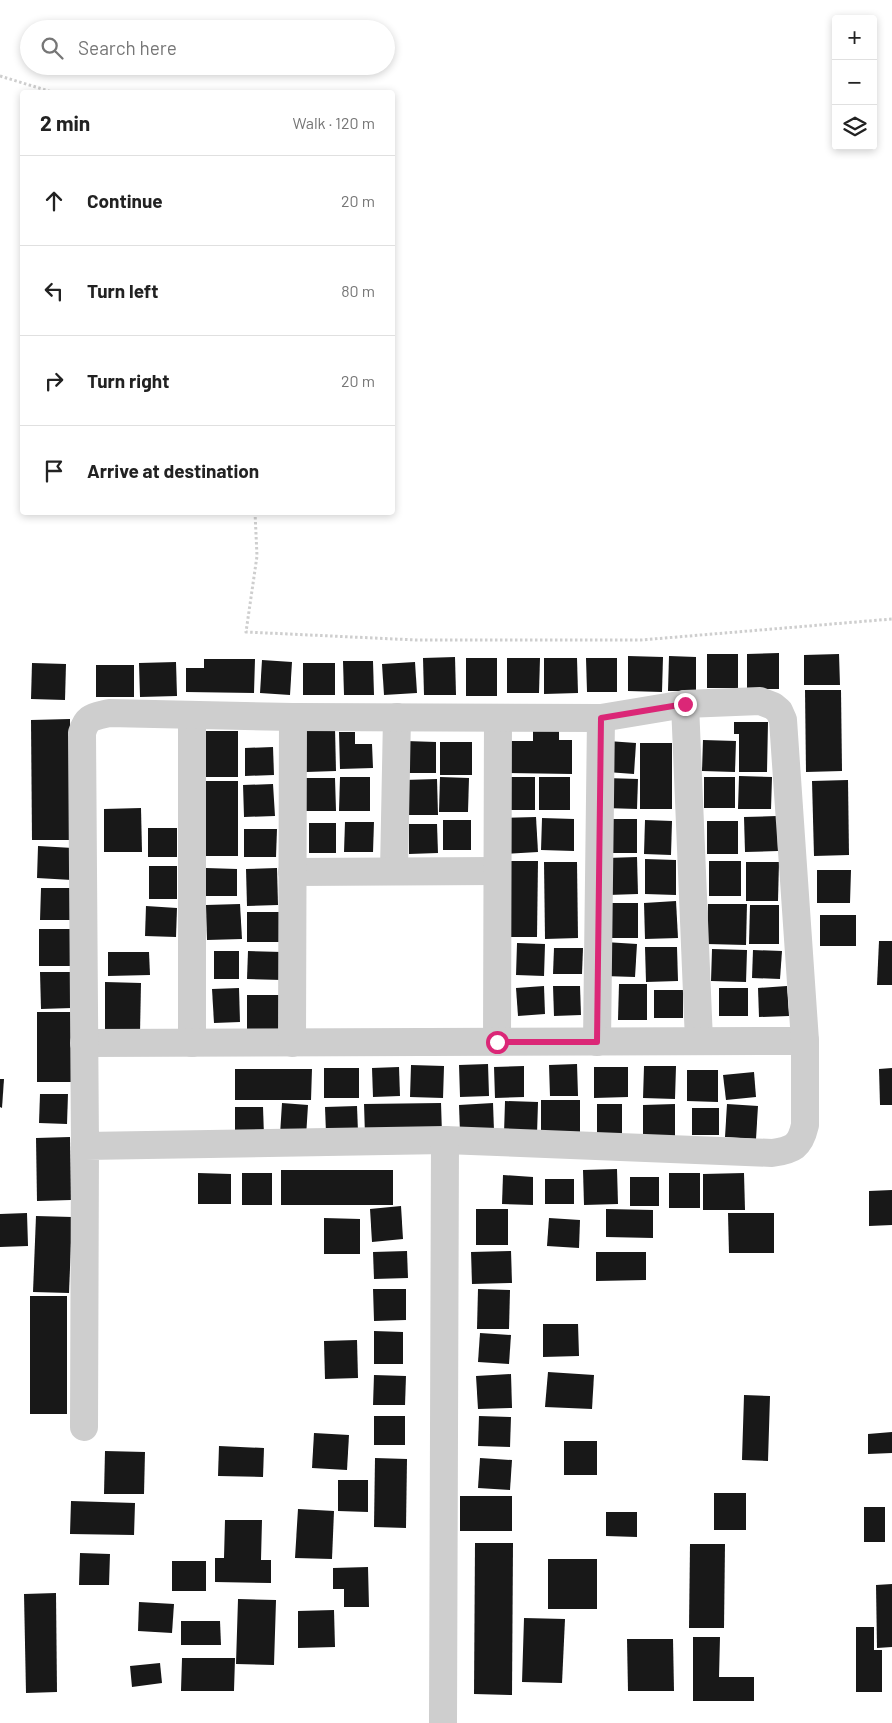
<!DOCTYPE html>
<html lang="en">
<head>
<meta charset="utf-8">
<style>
	:root { --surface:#fff; --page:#f6f6f6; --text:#222; --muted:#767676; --line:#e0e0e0 }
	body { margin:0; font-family:Barlow,sans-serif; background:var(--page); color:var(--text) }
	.controls { position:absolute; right:15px; top:15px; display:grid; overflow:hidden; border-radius:5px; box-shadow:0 2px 8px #0003 }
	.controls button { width:45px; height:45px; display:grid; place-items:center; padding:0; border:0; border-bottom:1px solid var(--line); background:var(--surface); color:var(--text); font:25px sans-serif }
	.stop { position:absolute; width:15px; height:15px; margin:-11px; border:4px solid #db2777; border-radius:50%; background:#fff }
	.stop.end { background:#db2777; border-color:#fff; box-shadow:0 1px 5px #0008 }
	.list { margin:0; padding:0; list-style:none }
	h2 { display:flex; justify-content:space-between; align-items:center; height:65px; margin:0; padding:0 20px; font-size:21px }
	h2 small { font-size:16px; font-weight:400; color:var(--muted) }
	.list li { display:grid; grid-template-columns:32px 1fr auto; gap:15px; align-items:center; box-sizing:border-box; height:90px; padding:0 20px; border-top:1px solid var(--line) }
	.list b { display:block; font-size:19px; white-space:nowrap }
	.list em { font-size:16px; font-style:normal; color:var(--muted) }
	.icon { flex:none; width:28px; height:28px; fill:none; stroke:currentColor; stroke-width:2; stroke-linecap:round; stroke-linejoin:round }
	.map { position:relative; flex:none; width:892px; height:1723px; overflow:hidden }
	.search { position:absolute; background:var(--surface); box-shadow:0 2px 8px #0003; left:20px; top:20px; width:375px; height:55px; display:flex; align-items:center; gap:12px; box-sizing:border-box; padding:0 18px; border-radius:28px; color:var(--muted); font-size:19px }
	.panel { position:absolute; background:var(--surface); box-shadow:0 2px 8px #0003; left:20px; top:90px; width:375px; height:425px; border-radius:5px }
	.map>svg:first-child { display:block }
</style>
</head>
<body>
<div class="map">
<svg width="892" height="1723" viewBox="0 0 892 1723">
	<rect width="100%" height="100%" fill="#fff"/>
	<g fill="#181818">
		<path d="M779,653V689H747V654Z"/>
		<rect x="707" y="654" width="31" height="34"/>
		<path d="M839,654L840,685H804V655Z"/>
		<path d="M628,656L663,657L662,692L628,691Z"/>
		<path d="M669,656L696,657V691H668Z"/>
		<path d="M455,657L456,695H424L423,658Z"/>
		<rect x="466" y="658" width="31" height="38"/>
		<path d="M507,658H540L539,693H507Z"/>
		<path d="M544,658H577L578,693L544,694Z"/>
		<path d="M586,658H617V692H587Z"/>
		<path d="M204,659H255L254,693L186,692V668H204Z"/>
		<path d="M262,660L292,662L290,695L260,693Z"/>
		<path d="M343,661H373L374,695H344Z"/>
		<path d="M176,662L177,696L140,697L139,663Z"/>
		<path d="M415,662L417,693L384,695L382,664Z"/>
		<path d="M32,663L66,664L65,700L31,699Z"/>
		<rect x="303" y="663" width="32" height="32"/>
		<rect x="96" y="665" width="38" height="32"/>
		<path d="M805,690H841L842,771L806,772Z"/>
		<path d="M70,719L71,840H32L31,720Z"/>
		<path d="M734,722H768L767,772H739V734H734Z"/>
		<path d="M533,727H559V740H572V774L505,773V741H533Z"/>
		<path d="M335,728L336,771L306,772L305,729Z"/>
		<rect x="200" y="731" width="38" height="46"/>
		<path d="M339,732H355V744H372L373,768L340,769Z"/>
		<path d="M703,740L736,741L735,772L702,771Z"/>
		<path d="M406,741L436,742V773H405Z"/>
		<path d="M608,741L636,743L634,774L607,772Z"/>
		<rect x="440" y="742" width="32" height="33"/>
		<rect x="640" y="743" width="32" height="66"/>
		<path d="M273,747L274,775L245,776V748Z"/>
		<path d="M739,776L772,777L771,809H738Z"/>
		<path d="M340,777H370V811H339Z"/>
		<path d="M440,777L469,778L468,812H439Z"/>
		<rect x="506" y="777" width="29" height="33"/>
		<rect x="539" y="777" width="31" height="33"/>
		<rect x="704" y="777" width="31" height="31"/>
		<path d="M306,778H335L336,811H306Z"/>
		<path d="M606,778L638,779L637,809L605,808Z"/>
		<path d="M437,779L438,815H405L404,780Z"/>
		<path d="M848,780L849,855L814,856L812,781Z"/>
		<rect x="205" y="781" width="33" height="75"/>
		<path d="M273,784L275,816L244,817L243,785Z"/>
		<path d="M141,808L142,852H104V809Z"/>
		<path d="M777,816L778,851L745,852L744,817Z"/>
		<path d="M536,817L538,852L503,854L502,818Z"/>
		<path d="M542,818L574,819V851L541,850Z"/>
		<rect x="606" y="819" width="31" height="34"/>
		<rect x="443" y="820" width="28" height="30"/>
		<path d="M645,820L672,821L671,855L644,854Z"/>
		<rect x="707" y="821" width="31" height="33"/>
		<path d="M345,822H374L373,852H344Z"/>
		<rect x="309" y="823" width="27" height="30"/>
		<path d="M409,824H437L438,853L409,854Z"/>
		<rect x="148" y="828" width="29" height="29"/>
		<path d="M244,829H277L276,857H244Z"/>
		<path d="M38,846L73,848L72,880L37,878Z"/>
		<path d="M637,857L638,894L608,895L607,858Z"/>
		<path d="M645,859L676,860V895L645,894Z"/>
		<path d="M502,861H538L537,937H501Z"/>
		<rect x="709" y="861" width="32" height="35"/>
		<path d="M544,862H577L578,938L545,939Z"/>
		<path d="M746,862H779L778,901H746Z"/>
		<rect x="149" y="866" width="28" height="33"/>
		<path d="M206,868L237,869V896H205Z"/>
		<path d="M277,868L278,905L247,906L246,869Z"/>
		<path d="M817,870H851L850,903H817Z"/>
		<path d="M41,888H73V920H40Z"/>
		<path d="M676,901L678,938L645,939L644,903Z"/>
		<rect x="602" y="903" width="36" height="35"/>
		<path d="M240,904L242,939L207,940L206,905Z"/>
		<path d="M708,904H747L746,945L707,944Z"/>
		<path d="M750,905H779V944H749Z"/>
		<path d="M146,906L177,908L176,937L145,936Z"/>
		<rect x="247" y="912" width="32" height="30"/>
		<rect x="820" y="915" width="36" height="31"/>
		<rect x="39" y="929" width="33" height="37"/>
		<path d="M879,941H892V985H877Z"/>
		<path d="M605,942L637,944L635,977L604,976Z"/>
		<path d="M517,943L545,944L544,976L516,975Z"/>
		<path d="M645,947H677L678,981L646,982Z"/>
		<path d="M554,948H583L582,974H553Z"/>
		<path d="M712,949L747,950L746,982L711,981Z"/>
		<path d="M753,950L782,951L780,979L752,978Z"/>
		<rect x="214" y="951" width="25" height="28"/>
		<path d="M248,951L282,952V980L247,979Z"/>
		<path d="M108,952H149L150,975L108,976Z"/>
		<path d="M40,972H71L72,1008L41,1009Z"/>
		<path d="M105,982L141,983L140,1033H105Z"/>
		<path d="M619,984H647V1020H618Z"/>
		<path d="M544,986L545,1014L518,1016L516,988Z"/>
		<path d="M553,986H580L581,1015L554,1016Z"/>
		<path d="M787,986L789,1016L759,1017L758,988Z"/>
		<path d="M239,988L240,1022L214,1023L212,989Z"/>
		<rect x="719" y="988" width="29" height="28"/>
		<rect x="654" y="990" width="29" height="28"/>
		<path d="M247,995H280L281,1031L247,1032Z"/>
		<rect x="37" y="1012" width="35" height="70"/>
		<path d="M488,1064L489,1096L460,1097L459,1065Z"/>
		<path d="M577,1064L578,1096H550L549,1065Z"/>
		<path d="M411,1065L444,1066L443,1098L410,1097Z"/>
		<path d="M524,1066V1097L495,1098L494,1067Z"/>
		<path d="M644,1066H676L675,1099L643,1098Z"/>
		<path d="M399,1067L400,1096L373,1097L372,1068Z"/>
		<path d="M594,1067H628V1097L594,1098Z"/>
		<rect x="324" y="1068" width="35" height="30"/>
		<path d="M892,1068V1105H880L879,1069Z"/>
		<path d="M235,1069H312L311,1100H235Z"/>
		<path d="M687,1070H718V1102L687,1101Z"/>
		<path d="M754,1072L756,1097L726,1100L723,1075Z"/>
		<path d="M0,1079H4L2,1108L0,1107Z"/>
		<path d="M40,1094H68L67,1124L39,1123Z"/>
		<rect x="541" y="1100" width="39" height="35"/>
		<path d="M505,1101L538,1102L537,1135L504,1134Z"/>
		<path d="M282,1103L308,1105L306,1137L280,1135Z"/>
		<path d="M441,1103L442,1134L365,1135L364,1104Z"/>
		<path d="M493,1103L494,1131L460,1132L459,1105Z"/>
		<path d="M597,1104H622V1135L597,1134Z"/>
		<path d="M675,1104V1137L643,1138V1105Z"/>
		<path d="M727,1104L758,1106L756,1139L725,1137Z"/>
		<path d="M357,1106L358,1132L326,1133L325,1107Z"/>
		<path d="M235,1107H263L264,1136L235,1137Z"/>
		<rect x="692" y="1108" width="27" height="27"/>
		<path d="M70,1137L71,1200L37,1201L36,1138Z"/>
		<path d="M617,1169L618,1204L584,1205L583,1170Z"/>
		<rect x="281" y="1170" width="112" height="35"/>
		<path d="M198,1173L231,1174V1204H198Z"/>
		<rect x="242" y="1173" width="30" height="32"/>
		<rect x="669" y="1173" width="31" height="35"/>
		<path d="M744,1173L745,1210H703V1174Z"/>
		<path d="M503,1175L533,1177V1205L502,1204Z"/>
		<rect x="630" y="1177" width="29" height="29"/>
		<rect x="545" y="1179" width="29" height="25"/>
		<path d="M892,1190V1225L869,1226V1191Z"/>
		<path d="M401,1206L403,1239L372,1242L370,1209Z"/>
		<rect x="476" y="1209" width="32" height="36"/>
		<path d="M606,1209L653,1210V1238L606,1237Z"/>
		<path d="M27,1213L28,1246L0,1247V1214Z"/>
		<path d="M728,1213H774V1253H729Z"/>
		<path d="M36,1216L72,1217L69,1293L33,1292Z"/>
		<path d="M324,1218L360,1219V1254H324Z"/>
		<path d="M549,1218L580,1220L579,1248L547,1246Z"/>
		<path d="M407,1251L408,1278L374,1279L373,1252Z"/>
		<path d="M511,1251L512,1283L472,1284L471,1252Z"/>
		<path d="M596,1252H646V1280L596,1281Z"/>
		<path d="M373,1289H406V1320L374,1321Z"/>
		<path d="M478,1289L510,1290L509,1329H477Z"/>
		<rect x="30" y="1296" width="37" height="118"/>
		<path d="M543,1324H578L579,1356L543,1357Z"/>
		<path d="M374,1331L403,1332V1364H374Z"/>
		<path d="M480,1333L511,1335L509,1364L478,1362Z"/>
		<path d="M357,1340L358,1378L325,1379L324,1341Z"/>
		<path d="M548,1372L594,1375L592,1409L545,1407Z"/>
		<path d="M511,1374L512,1408L478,1409L476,1376Z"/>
		<path d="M374,1375L406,1376L405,1405H373Z"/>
		<path d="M744,1395L770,1396L768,1461L742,1460Z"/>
		<rect x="374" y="1416" width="31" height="29"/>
		<path d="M479,1416L511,1417L510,1447L478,1446Z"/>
		<path d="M892,1432V1453L868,1454V1434Z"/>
		<path d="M314,1433L349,1435L347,1470L312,1468Z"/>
		<rect x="564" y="1441" width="33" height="34"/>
		<path d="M219,1446L264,1448L263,1477L218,1476Z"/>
		<path d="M105,1451L145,1452L144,1494H104Z"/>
		<path d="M375,1458L407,1459L406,1528L374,1527Z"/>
		<path d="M480,1458L512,1460L510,1490L478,1488Z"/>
		<path d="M338,1480H368V1512L338,1511Z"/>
		<rect x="714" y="1493" width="32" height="37"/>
		<rect x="460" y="1496" width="52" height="35"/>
		<path d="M71,1501L135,1503L134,1535L70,1534Z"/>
		<rect x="864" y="1507" width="21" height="35"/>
		<path d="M298,1509L334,1511L332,1559L295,1558Z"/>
		<path d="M606,1512H637V1537L606,1536Z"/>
		<path d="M225,1520H262L261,1560H271V1583L215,1582V1558H224Z"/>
		<path d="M475,1543H513L512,1695L474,1694Z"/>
		<path d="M690,1544H725L724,1628H689Z"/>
		<path d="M80,1553L110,1554L109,1585H79Z"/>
		<rect x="548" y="1559" width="49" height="50"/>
		<rect x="172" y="1561" width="34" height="30"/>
		<path d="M368,1567L369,1607H344V1589H333V1568Z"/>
		<path d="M892,1584V1647L877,1648L876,1585Z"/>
		<path d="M56,1593L57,1692L26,1693L24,1594Z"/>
		<path d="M238,1599L276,1600L274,1665L236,1664Z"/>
		<path d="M139,1602L174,1604L172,1633L138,1631Z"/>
		<path d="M334,1610L335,1647L298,1648V1611Z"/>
		<path d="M524,1618L565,1619L562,1683L522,1682Z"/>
		<path d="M181,1621H220L221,1645H181Z"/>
		<path d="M856,1627H874V1650H882V1692H856Z"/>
		<path d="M693,1637H720L719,1677H754V1701H693Z"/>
		<path d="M627,1639H673L674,1691H628Z"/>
		<path d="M182,1658H235L234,1691H181Z"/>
		<path d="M160,1663L162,1683L132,1687L130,1666Z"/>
	</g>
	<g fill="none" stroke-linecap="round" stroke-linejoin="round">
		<g stroke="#cecece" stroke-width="3" stroke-dasharray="2.5 2.5" stroke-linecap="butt">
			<path d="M0,76L52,92"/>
			<path d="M255,512L257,556L246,632L416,640H641L892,619"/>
		</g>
		<g stroke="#cecece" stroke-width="28">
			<path d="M685,704L699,1041"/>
			<path d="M192,715V1043"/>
			<path d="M394,871L397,717"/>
			<path d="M292,872L497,871"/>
			<path d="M497,1042L498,718"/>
			<path d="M597,1042L601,718"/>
			<path d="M84,1043L805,1041"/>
			<path d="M292,1043L293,717"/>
			<path d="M84,1427L85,1146L82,733C87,716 93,717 109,713L293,717L601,718L685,704L760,701L773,706L779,711L783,720L805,1041V1125C800,1147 793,1150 772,1153L445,1140L85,1146"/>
			<path d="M443,1723L445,1140"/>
		</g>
	</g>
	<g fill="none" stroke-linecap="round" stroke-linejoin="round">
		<path stroke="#db2777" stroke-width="6" d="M497,1042H597L601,718L685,704"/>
	</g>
</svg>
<div class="controls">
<button>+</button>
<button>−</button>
<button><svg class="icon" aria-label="layers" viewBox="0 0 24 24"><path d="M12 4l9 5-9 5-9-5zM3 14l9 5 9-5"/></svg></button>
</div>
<div class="stop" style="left:497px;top:1042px"></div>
<div class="stop end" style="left:685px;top:704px"></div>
<div class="search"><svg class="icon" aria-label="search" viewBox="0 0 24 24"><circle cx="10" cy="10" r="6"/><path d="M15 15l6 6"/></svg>Search here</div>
<section class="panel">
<h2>2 min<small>Walk · 120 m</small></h2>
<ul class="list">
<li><svg class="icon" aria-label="ahead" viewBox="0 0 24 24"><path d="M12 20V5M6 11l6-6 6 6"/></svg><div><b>Continue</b></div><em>20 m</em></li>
<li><svg class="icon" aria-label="left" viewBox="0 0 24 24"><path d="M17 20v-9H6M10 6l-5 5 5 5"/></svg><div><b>Turn left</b></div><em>80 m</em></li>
<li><svg class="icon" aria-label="right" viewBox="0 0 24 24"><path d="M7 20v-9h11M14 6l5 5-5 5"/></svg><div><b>Turn right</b></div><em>20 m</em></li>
<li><svg class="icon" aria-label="arrive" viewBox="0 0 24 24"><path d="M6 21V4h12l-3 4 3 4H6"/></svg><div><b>Arrive at destination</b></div></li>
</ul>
</section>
</div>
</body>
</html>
